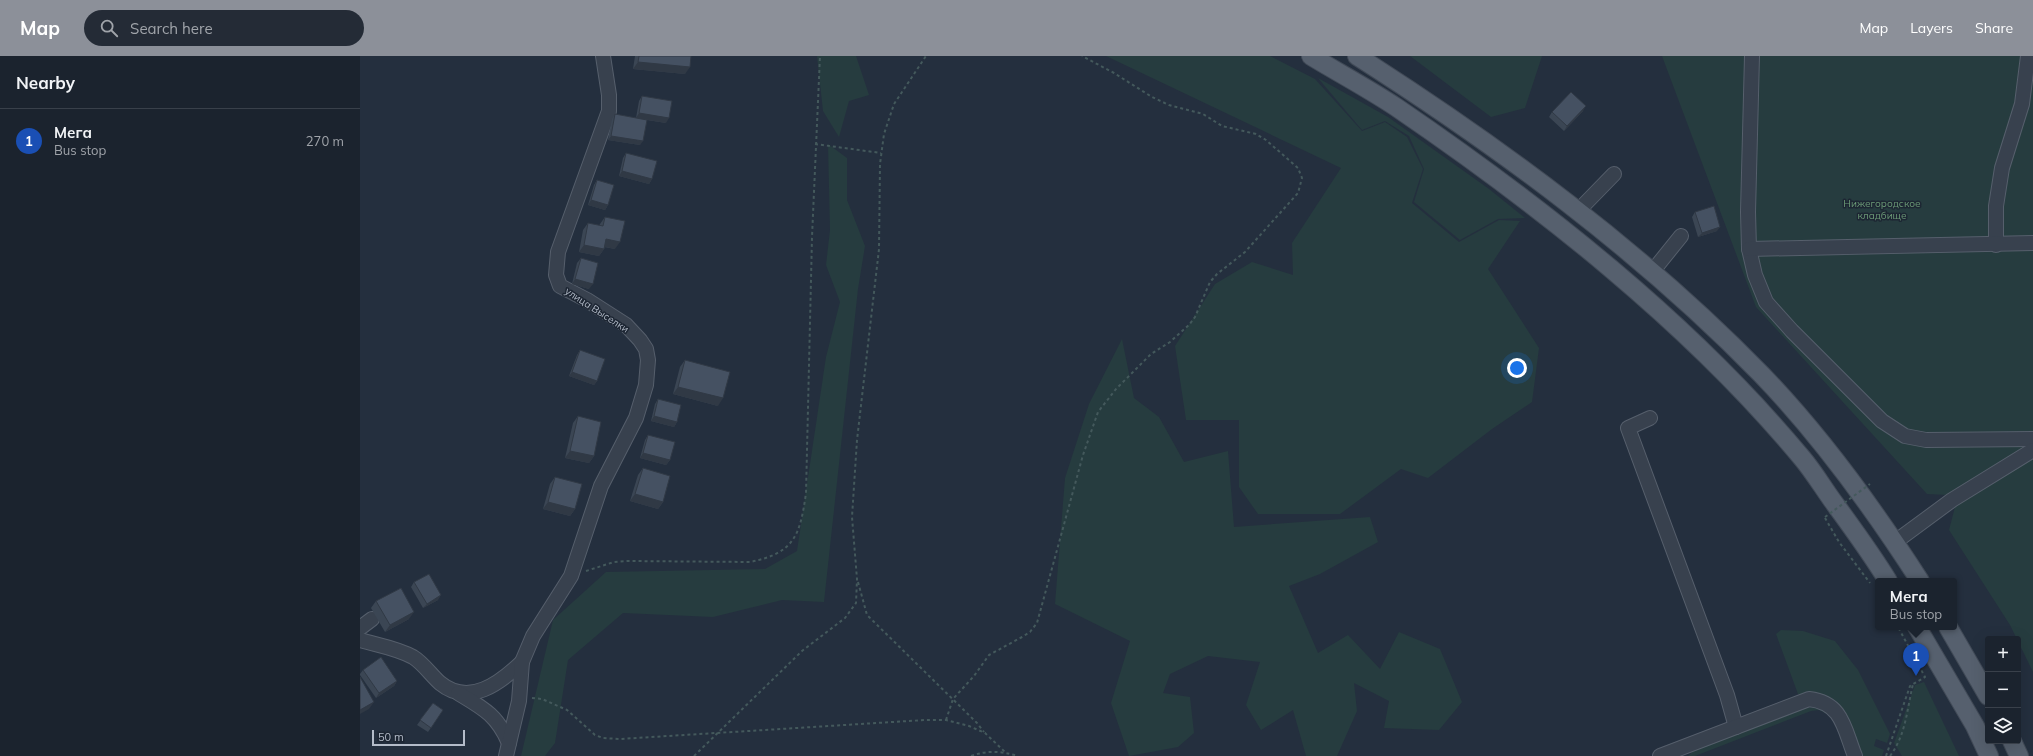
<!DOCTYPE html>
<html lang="en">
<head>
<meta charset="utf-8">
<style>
	:root { --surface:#1b232e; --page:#242b36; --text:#f1f3f6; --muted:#a0a4aa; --line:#39404a; --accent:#8c9099 }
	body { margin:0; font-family:Mulish,sans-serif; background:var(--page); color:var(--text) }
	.controls { position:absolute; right:12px; bottom:12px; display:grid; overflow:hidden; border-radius:4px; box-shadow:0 4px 16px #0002 }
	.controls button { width:36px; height:36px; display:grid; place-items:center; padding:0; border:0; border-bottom:1px solid var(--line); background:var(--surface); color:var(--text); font:20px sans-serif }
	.scale { position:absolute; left:12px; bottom:10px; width:93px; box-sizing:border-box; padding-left:4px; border:2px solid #b4bcc9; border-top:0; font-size:11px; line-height:14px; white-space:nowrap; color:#b4bcc9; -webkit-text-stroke:3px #1d2633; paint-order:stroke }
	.you { position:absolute; left:1157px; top:312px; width:14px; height:14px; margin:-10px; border:3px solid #fff; border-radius:50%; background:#1a73e8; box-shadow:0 0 0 6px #1a73e833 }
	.badge { display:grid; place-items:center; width:26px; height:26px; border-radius:50%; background:var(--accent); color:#fff; font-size:13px; font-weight:700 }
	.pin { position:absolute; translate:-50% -33px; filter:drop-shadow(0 1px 2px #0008) }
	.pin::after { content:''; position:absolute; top:21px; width:14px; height:12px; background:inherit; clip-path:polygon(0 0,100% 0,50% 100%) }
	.popup { position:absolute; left:1515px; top:522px; width:82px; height:52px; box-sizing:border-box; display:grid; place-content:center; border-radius:4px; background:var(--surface); filter:drop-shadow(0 1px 3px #0005); font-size:13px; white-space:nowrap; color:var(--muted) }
	.popup b { font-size:15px; color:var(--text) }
	.popup::after { content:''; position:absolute; left:50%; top:100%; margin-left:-8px; border:8px solid transparent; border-top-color:var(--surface) }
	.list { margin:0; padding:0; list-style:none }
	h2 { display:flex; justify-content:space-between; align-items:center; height:52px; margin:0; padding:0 16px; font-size:17px }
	h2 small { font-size:13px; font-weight:400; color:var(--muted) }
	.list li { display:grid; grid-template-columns:26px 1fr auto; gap:12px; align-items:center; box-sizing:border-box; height:64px; padding:0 16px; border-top:1px solid var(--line) }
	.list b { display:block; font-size:15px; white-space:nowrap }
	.list p { margin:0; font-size:13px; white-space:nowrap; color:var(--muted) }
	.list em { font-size:13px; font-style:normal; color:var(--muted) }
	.icon { flex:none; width:22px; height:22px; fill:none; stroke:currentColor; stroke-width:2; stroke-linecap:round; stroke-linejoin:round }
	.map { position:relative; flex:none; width:1673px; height:700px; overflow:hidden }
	header { display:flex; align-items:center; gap:24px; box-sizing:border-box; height:56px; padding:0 20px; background:var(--accent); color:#fff }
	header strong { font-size:19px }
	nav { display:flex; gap:22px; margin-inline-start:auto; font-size:14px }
	.search { width:280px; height:36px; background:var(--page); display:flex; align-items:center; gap:10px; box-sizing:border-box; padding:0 14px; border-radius:22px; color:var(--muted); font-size:15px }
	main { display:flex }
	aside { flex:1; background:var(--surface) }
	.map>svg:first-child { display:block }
</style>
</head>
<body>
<header>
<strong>Map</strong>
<div class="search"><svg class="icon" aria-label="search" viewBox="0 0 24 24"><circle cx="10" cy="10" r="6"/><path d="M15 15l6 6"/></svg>Search here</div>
<nav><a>Map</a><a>Layers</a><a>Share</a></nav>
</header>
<main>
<aside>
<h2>Nearby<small></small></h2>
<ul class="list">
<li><span class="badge" style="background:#1a4fb4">1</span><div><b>Мега</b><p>Bus stop</p></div><em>270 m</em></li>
</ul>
</aside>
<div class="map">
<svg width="1673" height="700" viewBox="0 0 1673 700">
	<rect width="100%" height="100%" fill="#242f3e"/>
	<g fill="#263c3f">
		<path d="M457,0H496L509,39L489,45L479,81L463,55Z"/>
		<path d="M746,0H910L955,23L1002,75L1025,66L1047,81L1063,113L1052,147L1099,186L1139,164L1160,165L1128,213L1179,292L1172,346L1132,373L1068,422L1041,413L980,458H898L879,431V364H826L815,290L855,228L892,206L933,219L932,187L981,112Z"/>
		<path d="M1050,0H1182L1165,52L1131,61Z"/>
		<path d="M1302,0H1673V616L1650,569L1589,474L1595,451L1588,439L1567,438L1396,251Z"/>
		<path d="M958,22L1028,61L1129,133L1165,162L1138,163L1100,184L1054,146L1064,113L1049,80L1025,65L1002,74Z"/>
		<path d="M468,88L487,102V144L505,190L498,233L464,546L422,544L353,561L263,557L208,604L195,687L185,700H161L193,564L246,516L405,513L437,495L466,301L480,246L466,209L470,174Z"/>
		<path d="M762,283L774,342L799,361L824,406L868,395L874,471L1010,461L1018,486L960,518L929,530L958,597L988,579L1020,613L1039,576L1080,593L1102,646L1079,674L1024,672L1029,645L994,627L997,655L977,700H946L933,654L901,674L886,649L900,606L848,600L810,618L803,637L830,641L834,677L818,691L769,700L751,647L770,585L695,548L705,422L729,348Z"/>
		<path d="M1421,574L1443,575L1475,585L1498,614L1530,678L1527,687L1516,683L1514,690L1524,694L1522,700H1498L1482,658L1452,638H1438L1416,578Z"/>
		<path d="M1564,626L1599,700H1542L1534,687L1555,629Z"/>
		<path d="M1456,651L1462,652L1469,659L1459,654L1451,655L1335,700H1328L1333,695L1445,652Z"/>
	</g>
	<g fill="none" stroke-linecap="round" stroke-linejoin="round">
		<g stroke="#565f6c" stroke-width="16">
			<g id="minor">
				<path d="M1392,0L1388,156L1389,193L1395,219L1406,246L1432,275L1522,365L1545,380L1566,384L1673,383"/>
				<path d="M1217,156L1254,118"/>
				<path d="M1636,189V150L1642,112L1662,48L1668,0"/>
				<path d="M1389,193L1673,187"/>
				<path d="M1292,216L1321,180"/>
				<path d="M1290,362L1268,372L1367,639L1376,671"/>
				<path d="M1535,486L1592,444L1673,394"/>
				<path d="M0,572L12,563"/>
				<path d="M0,584C17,589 37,592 53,601C63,607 71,619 80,627C109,651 140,627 162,606"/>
				<path d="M98,637C123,652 137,659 149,687"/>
				<path d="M146,700L159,645L162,606L173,580L211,520L241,430L276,362L286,329L288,304L286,293L280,284L266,269L227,244L200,230L196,219L198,196L249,55V39L243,0"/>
				<path d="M1300,700L1449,643C1483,647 1484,673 1495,700"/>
			</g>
		</g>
		<g stroke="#414a57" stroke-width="20">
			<g id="major">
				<path d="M951,0C979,17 1009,33 1036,51C1181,150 1330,267 1442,402C1453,415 1462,430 1472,444C1491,470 1511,497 1528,525"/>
				<path d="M997,0C1141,92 1281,195 1401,318C1461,380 1513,452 1560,525"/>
				<path d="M1557,571L1615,670L1629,700"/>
				<path d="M1588,571L1628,640"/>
				<path d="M1652,685L1659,700"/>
			</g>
		</g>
		<g stroke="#44595c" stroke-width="2" stroke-dasharray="3 3" stroke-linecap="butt">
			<path d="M455,88L521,97"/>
			<path d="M1465,462L1479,486L1510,527"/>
			<path d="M226,515L254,506L268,505L390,506C435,497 440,479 446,437L452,181L460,0"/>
			<path d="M498,526L507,559L617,667L624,676"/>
			<path d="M172,642L182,643L207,654L235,679L243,682L260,683L565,664H586L609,670L625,677L645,696"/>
			<path d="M586,664L593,643L614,620L629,599L662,581L670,576L677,567L723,399L738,356L756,333L791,298L810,286L829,269L835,261L850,226L857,218L885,196L938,137L942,122L938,112L906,84L896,78L862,70L843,58L809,49L792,41L754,17L722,0"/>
			<path d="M334,700L442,595L485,562L496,547L497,523L492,461L497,384L519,193L520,108L524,78L534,48L566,0"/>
			<path d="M611,700C628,694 641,695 658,700"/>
			<path d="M1526,700L1550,630L1565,621L1538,571"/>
			<path d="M1530,700C1546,679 1547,653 1553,628"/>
		</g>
		<use href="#minor" stroke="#38414e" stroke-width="14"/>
		<use href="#major" stroke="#56606e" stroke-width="18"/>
		<path stroke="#44595c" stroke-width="2" stroke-dasharray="3 3" stroke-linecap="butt" d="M1465,461L1510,428"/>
	</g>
	<g fill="#3b4654">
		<path d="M275,0H331L325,18L273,13Z"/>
		<path d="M282,40L306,67L287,64L280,89L248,84L252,63L255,58L276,62L279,45Z"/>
		<path d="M1223,55L1204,75L1189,61L1192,56Z"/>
		<path d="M266,97L292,123L289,128L259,120L263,102Z"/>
		<path d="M237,124L248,149L245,154L228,149L234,129Z"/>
		<path d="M1335,156L1357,175L1338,181L1332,161Z"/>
		<path d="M245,161L255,193L244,191V193L239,200L219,196L223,174L228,167L239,170L240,168Z"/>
		<path d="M221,202L229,233L212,228L217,207Z"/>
		<path d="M220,294L237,325L234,329L209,320L217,299Z"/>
		<path d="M325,304L358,350L313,338L320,311Z"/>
		<path d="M298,343L317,366L314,371L291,365L295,348Z"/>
		<path d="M218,360L234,400L229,407L205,402L213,367Z"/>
		<path d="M288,379L310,404L306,409L280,402L285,384Z"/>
		<path d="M283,412L303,446L298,453L270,445L278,419Z"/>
		<path d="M195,421L215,453L210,460L183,453L190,428Z"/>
		<path d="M54,526L78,544L63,552L51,531Z"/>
		<path d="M16,545L49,563L25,576L11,552Z"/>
		<path d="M3,614L37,625L34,630L16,642L0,619V618Z"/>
		<path d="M73,647L83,654L68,676L57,669Z"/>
	</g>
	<g fill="#303945">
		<path d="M278,6L330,11L325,18L273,13Z"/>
		<path d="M1226,50L1223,55L1204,75L1207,70Z"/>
		<path d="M279,57L309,62L306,67L276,62Z"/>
		<path d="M251,80L283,85L280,89L248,84Z"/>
		<path d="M262,115L292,123L289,128L259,120Z"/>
		<path d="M231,144L248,149L245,154L228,149Z"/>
		<path d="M1360,171L1357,175L1338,181L1342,177Z"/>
		<path d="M246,183L260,186L255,193L241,190Z"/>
		<path d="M224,189L244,193L239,200L219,196Z"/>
		<path d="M215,223L233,228L229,233L212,228Z"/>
		<path d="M212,316L237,325L234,329L209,320Z"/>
		<path d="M318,331L363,342L358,350L313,338Z"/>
		<path d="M294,360L317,366L314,371L291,365Z"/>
		<path d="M210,395L234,400L229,407L205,402Z"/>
		<path d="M283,397L310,404L306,409L280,402Z"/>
		<path d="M275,438L303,446L298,453L270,445Z"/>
		<path d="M188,446L215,453L210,460L183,453Z"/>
		<path d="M81,539L78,544L63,552L67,548Z"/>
		<path d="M54,556L49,563L25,576L30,569Z"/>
		<path d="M37,625L34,630L16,642L19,637Z"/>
		<path d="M14,646L9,653L0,658V654Z"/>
	</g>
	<g fill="#455162" stroke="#303945">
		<path d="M279,0H331L330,11L278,6Z"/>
		<path d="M1211,36L1226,50L1207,70L1192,56Z"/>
		<path d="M282,40L312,45L309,62L279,57Z"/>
		<path d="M255,58L287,64L283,85L251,80Z"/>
		<path d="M266,97L297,105L292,123L262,115Z"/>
		<path d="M237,124L254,129L248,149L231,144Z"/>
		<path d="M1354,150L1360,171L1342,177L1335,156Z"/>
		<path d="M245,161L265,165L260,186L246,183L244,193L224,189L228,167L243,170Z"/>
		<path d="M221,202L238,207L233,228L215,223Z"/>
		<path d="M220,294L245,303L237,325L212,316Z"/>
		<path d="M325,304L370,316L363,342L318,331Z"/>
		<path d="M298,343L321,349L317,366L294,360Z"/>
		<path d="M218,360L241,366L234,400L210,395Z"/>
		<path d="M288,379L315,386L310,404L283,397Z"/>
		<path d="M283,412L310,420L303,446L275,438Z"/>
		<path d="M195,421L222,428L215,453L188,446Z"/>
		<path d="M69,518L81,539L67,548L54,526Z"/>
		<path d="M41,532L54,556L30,569L16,545Z"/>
		<path d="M21,601L37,625L19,637L3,614Z"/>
		<path d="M0,621L14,646L0,654Z"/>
		<path d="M73,647L83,654L71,672L60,664Z"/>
	</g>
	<g text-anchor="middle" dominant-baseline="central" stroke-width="3" stroke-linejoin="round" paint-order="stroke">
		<g font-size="10" fill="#6b9a76" stroke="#1d2633">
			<text x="1522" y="147">Нижегородское<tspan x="1522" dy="12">кладбище</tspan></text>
		</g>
		<g font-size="10" fill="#b4bcc9" stroke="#1d2633">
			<text transform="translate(237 254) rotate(33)">улица Выселки</text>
		</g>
	</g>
</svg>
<div class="controls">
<button>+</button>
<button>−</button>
<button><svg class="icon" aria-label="layers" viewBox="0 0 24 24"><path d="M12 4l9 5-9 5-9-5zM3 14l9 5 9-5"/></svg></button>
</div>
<div class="scale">50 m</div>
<div class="you"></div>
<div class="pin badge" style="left:1556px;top:620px;background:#1a4fb4">1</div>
<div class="popup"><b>Мега</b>Bus stop</div>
</div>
</main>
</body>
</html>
